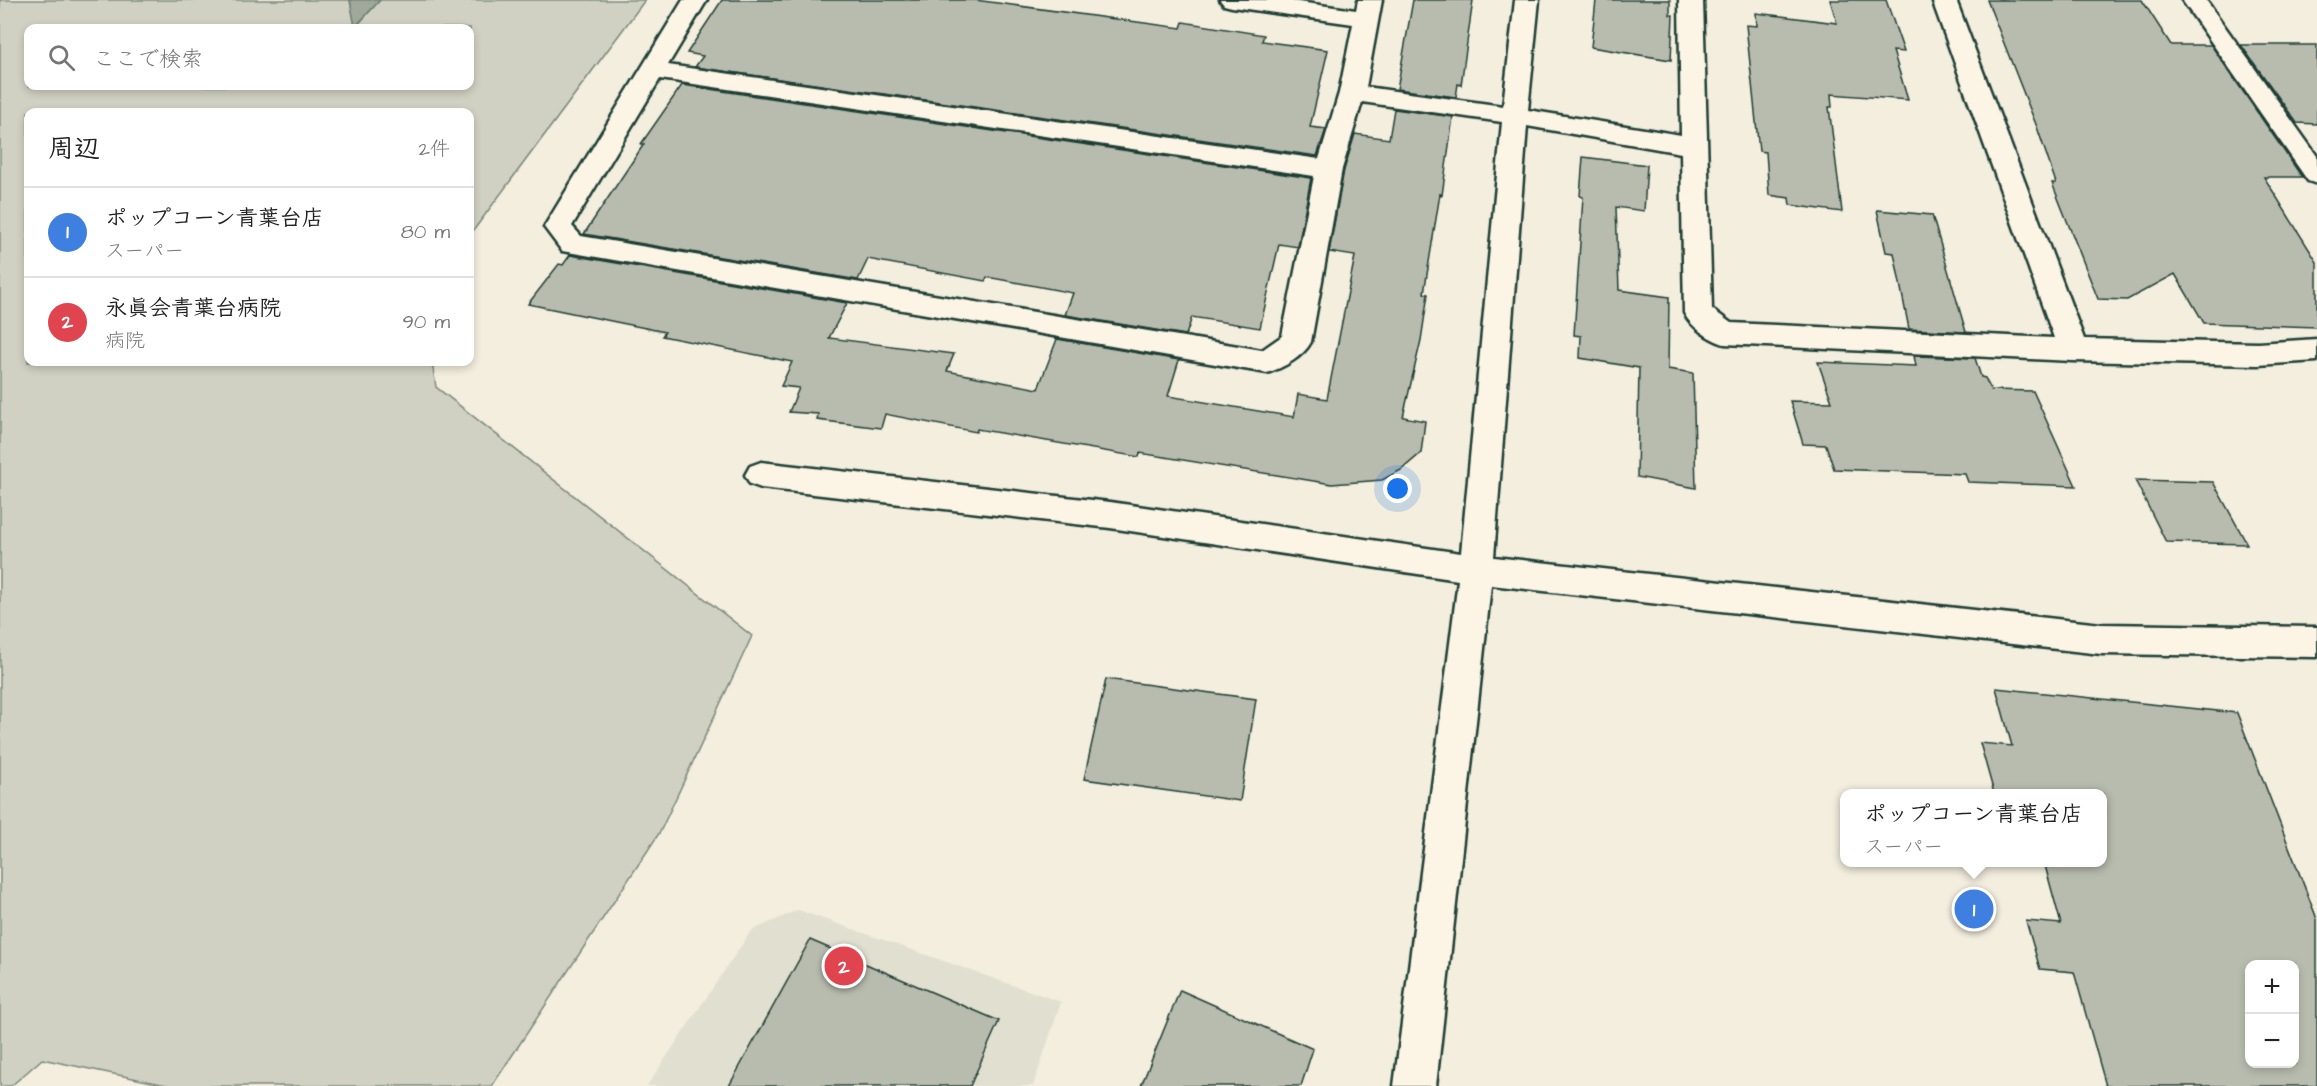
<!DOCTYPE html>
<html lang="ja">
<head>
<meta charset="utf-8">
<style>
	:root { --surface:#fff; --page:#f6f6f6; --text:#222; --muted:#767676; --line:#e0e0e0; --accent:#1a73e8 }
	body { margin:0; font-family:"Architects Daughter","Klee One",sans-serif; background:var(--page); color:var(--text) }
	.controls { position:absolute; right:18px; bottom:18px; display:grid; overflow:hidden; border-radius:12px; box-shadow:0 3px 9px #0003 }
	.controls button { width:54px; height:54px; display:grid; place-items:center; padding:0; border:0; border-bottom:2px solid var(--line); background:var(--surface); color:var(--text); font:30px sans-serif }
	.you { position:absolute; left:1398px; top:489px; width:21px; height:21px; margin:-15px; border:4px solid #fff; border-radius:50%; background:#1a73e8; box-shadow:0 0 0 9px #1a73e833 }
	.badge { display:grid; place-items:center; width:39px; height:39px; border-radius:50%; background:var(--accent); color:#fff; font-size:20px; font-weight:700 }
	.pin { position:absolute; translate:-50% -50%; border:3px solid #fff; box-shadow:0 2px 6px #0006 }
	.popup { position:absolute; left:1840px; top:789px; width:267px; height:78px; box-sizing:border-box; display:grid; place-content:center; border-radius:12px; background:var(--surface); filter:drop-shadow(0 2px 4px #0005); font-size:20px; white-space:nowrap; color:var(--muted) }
	.popup b { font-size:22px; color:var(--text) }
	.popup::after { content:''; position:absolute; left:50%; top:100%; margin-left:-12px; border:12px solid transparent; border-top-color:var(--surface) }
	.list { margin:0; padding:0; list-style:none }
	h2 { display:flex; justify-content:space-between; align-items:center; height:78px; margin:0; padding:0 24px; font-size:26px }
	h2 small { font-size:20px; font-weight:400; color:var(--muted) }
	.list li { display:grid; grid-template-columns:39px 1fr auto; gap:18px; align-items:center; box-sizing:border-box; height:90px; padding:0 24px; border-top:2px solid var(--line) }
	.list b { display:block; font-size:22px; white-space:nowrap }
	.list p { margin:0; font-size:20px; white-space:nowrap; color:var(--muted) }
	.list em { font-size:20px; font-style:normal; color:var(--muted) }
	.icon { flex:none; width:33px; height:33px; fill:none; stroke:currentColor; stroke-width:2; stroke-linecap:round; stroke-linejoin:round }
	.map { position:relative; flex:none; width:2317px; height:1086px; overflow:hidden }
	.search { position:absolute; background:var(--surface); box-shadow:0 3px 9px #0003; left:24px; top:24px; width:450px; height:66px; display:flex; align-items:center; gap:15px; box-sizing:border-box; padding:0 21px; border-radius:12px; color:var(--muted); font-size:22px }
	.panel { position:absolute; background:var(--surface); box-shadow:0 3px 9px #0003; left:24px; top:108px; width:450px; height:258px; border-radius:12px }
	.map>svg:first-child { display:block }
</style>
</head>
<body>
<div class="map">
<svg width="2317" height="1086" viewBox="0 0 2317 1086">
	<rect width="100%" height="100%" fill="#f3eede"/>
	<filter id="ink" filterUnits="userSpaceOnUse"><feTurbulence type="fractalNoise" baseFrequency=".0167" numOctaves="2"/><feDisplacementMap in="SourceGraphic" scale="12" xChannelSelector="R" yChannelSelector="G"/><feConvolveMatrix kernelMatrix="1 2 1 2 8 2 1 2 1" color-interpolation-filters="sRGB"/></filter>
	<g filter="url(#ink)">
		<path fill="#e1dfd0" d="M798,910L1061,1002L1033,1086H647L751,931Z"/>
		<path fill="#d0d1c2" stroke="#78877b" stroke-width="1.5" fill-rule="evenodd" d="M0,0H350L356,27L380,0H645L470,235V112H28V362H432L436,387L752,636L660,832L492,1086H171L42,1059L11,1086H0ZM28,28H470V86H28Z"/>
		<path fill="#a0a89b" stroke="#6c7d72" stroke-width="1.5" d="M350,0H380L355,27Z"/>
		<g fill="#b8bcae" stroke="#1f3d34" stroke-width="1.5" fill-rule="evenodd">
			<path d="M722,0H975L1181,28L1183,22L1264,35L1262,41L1328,50L1310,127L1326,129L1317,156L695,67L703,56L687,53Z"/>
			<path d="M1413,0H1473L1461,85L1458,84L1456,97L1397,89Z"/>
			<path d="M1596,0H1670V15H1673L1671,60L1591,47Z"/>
			<path d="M1830,0H1886L1904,52L1893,51L1908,100L1831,94L1832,107H1829L1842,212L1790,205L1789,198L1769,195L1766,152L1759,151L1746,25L1757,26L1756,13L1837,23Z"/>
			<path d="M1987,0H2142L2171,45H2211L2302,177H2264L2317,262V327L2204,323L2175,274L2127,300L2098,299L2052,183H2056L2037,127Z"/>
			<path d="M2241,45H2317V124L2297,123Z"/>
			<path d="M682,85L1311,178L1298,247L1279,244L1260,328L1192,317L1186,335L1065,315L1073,293L987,277L985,281L868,259L858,280L584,234L644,144H641Z"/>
			<path d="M1394,109L1453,117L1442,195L1440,194L1424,293L1428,294L1421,340L1403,417L1425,421L1421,453L1401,470L1382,480L1332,484L1140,453L1139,457L977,429L976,432L885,414L881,428L817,420L818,414L789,412L799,388L781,386L792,362L662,336L665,332L528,304L559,264L563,265L570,255L847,303L829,338L954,354L947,371L1038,389L1057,339L1179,360L1168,396L1294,417L1298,394L1327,399L1355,256L1329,252L1344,170L1355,134L1389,139Z"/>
			<path d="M1583,157L1647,165L1644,211L1616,207L1619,290L1669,297L1668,369L1693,373L1696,488L1637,477L1639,368L1580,358L1581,336L1574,335L1583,197L1580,196Z"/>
			<path d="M1877,210L1932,215L1966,332L1909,329L1894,253L1886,252Z"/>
			<path d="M1914,356L1975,358L1981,377L1985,378L1991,390L2033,391L2076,486L1968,482L1965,474L1834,469L1826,445L1803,444L1790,401L1832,402L1818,362L1916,366Z"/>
			<path d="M2135,480L2213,482L2247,544L2166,542Z"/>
			<path d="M1106,679L1256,699L1240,801L1084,779Z"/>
			<path d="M1996,688L2237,713L2317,919V1086H2106L2074,972L2040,969L2026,921L2061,924L2044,862H2103V794L1994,793L1980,743L2012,746ZM2250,964H2295V1064H2250Z"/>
			<path d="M810,940L999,1021L970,1086H729Z"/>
			<path d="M1180,990L1313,1049L1301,1086H1141Z"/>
		</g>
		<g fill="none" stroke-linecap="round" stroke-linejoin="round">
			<g stroke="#1f3d34" stroke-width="5">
				<g id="minor">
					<path d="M683,0H707L668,65L1319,159L1339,93L1353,24L1232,7L1224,5L1220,0H1284L1356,10L1358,0H1382L1366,87L1503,106L1515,0H1539L1528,110L1681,135L1679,0H1703L1712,309L1731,323L2054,338L1932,0H1956L2084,339L2258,343L2317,339V361L2258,365L2073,361L1724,344C1709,339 1691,327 1684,313L1681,153L1527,126L1494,557L2101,624L2317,627V657L2101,654L1491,585L1436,1086H1394L1458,580L1110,528L761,488L750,484L745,475L750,466L761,462L1110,502L1461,553L1502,122L1362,102L1342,169L1311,342C1303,357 1283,368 1267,373L562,251L544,227ZM660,79L1314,176L1282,336L1262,350L581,236L572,226Z"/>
					<path d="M2182,0H2206L2317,156V184L2308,181Z"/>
				</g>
			</g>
			<use href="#minor" fill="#fcf5e5" fill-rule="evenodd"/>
		</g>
	</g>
</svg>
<div class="controls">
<button>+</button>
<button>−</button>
</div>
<div class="you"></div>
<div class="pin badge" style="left:1974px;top:909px;background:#3f7fe0">1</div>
<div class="popup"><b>ポップコーン青葉台店</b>スーパー</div>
<div class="pin badge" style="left:844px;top:966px;background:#e0444e">2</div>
<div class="search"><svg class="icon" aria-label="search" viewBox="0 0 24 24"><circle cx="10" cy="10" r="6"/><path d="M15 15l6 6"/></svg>ここで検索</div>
<section class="panel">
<h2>周辺<small>2件</small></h2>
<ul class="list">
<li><span class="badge" style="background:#3f7fe0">1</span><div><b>ポップコーン青葉台店</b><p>スーパー</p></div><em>80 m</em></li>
<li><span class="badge" style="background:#e0444e">2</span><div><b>永眞会青葉台病院</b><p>病院</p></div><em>90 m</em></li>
</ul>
</section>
</div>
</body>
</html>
